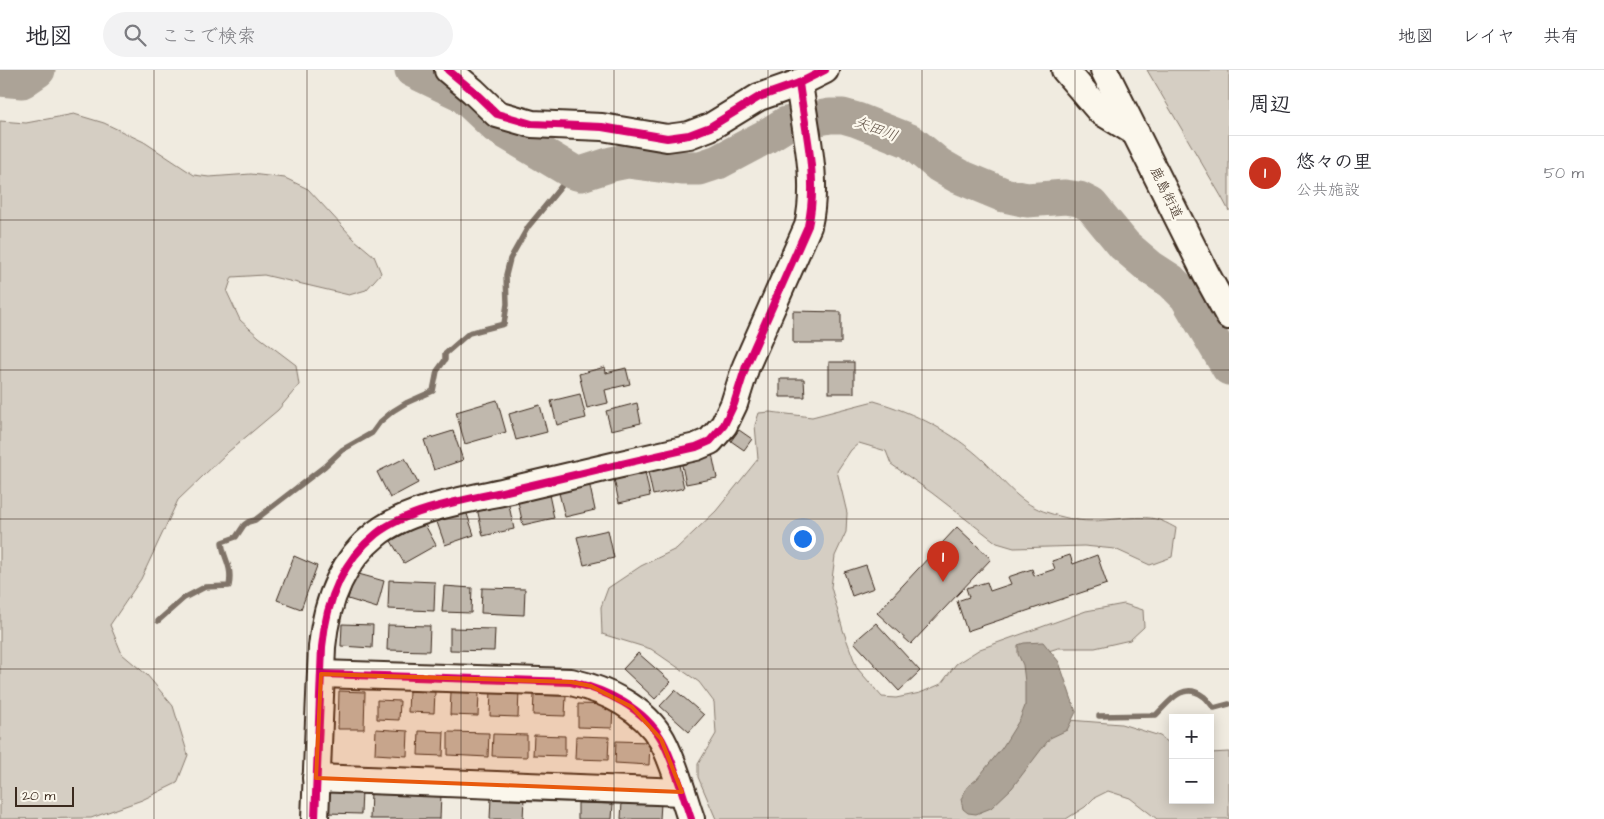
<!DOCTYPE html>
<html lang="ja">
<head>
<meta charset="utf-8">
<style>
	:root { --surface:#fff; --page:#f2f2f3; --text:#2b2b33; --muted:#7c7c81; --line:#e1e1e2; --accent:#c8321e }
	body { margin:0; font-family:"Architects Daughter","Klee One",sans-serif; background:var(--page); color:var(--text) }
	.controls { position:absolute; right:15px; bottom:15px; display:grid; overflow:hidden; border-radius:0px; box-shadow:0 2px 12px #0003 }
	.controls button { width:45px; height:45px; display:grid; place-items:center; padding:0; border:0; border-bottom:1px solid var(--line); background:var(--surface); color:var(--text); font:25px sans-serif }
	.scale { position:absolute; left:15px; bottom:12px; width:59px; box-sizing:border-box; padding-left:5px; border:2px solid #3b2a1e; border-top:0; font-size:14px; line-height:18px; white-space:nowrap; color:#3b2a1e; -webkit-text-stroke:4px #fbf7ec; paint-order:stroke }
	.you { position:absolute; left:802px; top:468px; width:18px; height:18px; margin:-12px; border:4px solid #fff; border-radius:50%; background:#1a73e8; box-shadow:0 0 0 8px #1a73e833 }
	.badge { display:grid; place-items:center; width:32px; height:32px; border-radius:50%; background:var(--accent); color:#fff; font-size:16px; font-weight:700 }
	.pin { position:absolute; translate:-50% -41px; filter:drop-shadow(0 1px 2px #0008) }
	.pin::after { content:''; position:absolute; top:26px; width:18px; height:15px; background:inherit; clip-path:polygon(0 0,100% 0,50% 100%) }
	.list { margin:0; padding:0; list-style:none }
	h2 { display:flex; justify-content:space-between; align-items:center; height:65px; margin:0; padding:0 20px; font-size:21px }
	h2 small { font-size:16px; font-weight:400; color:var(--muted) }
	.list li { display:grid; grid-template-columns:32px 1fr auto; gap:15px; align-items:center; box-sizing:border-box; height:75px; padding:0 20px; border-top:1px solid var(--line) }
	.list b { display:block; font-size:19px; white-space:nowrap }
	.list p { margin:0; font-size:16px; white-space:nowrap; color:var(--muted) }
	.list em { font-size:16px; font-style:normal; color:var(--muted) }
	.icon { flex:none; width:28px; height:28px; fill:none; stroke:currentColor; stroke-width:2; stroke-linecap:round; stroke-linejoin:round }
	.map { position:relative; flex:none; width:1229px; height:749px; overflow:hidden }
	header { display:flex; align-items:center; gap:30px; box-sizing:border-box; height:70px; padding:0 25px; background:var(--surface); border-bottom:1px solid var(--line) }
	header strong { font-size:24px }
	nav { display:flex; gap:28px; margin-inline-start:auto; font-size:18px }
	.search { width:350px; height:45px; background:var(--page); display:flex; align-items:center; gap:12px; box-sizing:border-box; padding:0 18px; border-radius:28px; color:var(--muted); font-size:19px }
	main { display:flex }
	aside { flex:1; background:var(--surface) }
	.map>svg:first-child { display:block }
</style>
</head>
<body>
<header>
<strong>地図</strong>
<div class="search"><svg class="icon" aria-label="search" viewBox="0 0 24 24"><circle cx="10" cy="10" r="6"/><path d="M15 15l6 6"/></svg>ここで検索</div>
<nav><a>地図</a><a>レイヤ</a><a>共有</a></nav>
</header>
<main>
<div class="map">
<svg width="1229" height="749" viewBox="0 0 1229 749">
	<rect width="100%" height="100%" fill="#f0ebe0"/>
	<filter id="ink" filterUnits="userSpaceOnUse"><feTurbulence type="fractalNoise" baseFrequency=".02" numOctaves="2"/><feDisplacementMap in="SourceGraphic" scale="10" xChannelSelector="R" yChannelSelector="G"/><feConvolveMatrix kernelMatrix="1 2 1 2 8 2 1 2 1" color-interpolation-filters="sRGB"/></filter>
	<g filter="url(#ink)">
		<g fill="#d5cec3" stroke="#887c70">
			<path d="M1147,0H1229V141L1221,126Z"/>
			<path d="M74,44L104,53L144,72L194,105L209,107L251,104L285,108L308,119L355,170L374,186L381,203L366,220L349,225L264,205L232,207L227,222L240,250L259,267L296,295L299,315L278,340L228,382L178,430L141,509L110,555L122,584L147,605L173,636L188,685L177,713L142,730L91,748L0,749V51L26,53Z"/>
			<path d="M874,331C915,343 953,362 984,391C1004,411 1020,435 1049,443C1061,447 1078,451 1090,451C1111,451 1143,443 1162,451C1167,453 1172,456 1176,458L1172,487L1150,495L1115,479L1084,476L1014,478L997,473L932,423L891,394L886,381L859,373L851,380L837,401L847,443L846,462L835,486L831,517L843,560L857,598L882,627L896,628L920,623L941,614L956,594L980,579L1086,541L1124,534L1143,540L1144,557L1130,570L1095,578H1058L1036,585L1055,649L1121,654L1160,666L1173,676V730H1210V683L1229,682V749H1157L1130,728L1108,721L1094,728L1085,737L1066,749H716L698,707V694L716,664L714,632L699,612L651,579L602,564L601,537L608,518L641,496L676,479L716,441L758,389L755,355L759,343L770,342L812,347Z"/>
		</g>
		<path fill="#aca397" stroke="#7f7367" d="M1043,572L1059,592L1076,642L1067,660L1050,668L1012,718L991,738L976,744L968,743L963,739L961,729L967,717L977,709L1002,678L1020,649L1025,636V612L1023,595L1018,584V575L1024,573Z"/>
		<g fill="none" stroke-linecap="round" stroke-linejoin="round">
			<g stroke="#7f7367" stroke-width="5.5">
				<path d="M158,551L184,528L205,517L229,516C233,495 223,489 222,472L236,467L244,455L248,452L255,450L325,396L342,380L372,363L380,352L393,341L406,333L433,321L437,301L445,290V284L469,263L504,254L507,234L506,205L510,189L528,157L573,102"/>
				<path d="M1099,646L1156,645C1169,632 1183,611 1203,626C1207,628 1210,634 1214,638L1229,634"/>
			</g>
			<g stroke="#aca397" stroke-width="35">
				<path d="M412,0L462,24L496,56L573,102L581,104L612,94L627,91L682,98H700L718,92L765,67L786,54L830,46H843L857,50L910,71L939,95L958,106L1004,125L1027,130L1065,127L1079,129L1091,135L1124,175L1151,198L1171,211L1187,227L1229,298"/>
				<path d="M0,9L22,11L38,0"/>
			</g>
		</g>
		<g fill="#c0b8ad" stroke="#3b2a1e">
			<path d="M793,241L841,242V273H793Z"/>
			<rect x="829" y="292" width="25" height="31"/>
			<path d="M605,297L606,303L626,298L630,314L605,320L608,333L587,338L579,304Z"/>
			<path d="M780,309H804L805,327H780Z"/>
			<path d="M580,324L586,348L557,355L551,331Z"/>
			<path d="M497,330L506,362L465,374L456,342Z"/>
			<path d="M637,333L641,353L611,360L606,341Z"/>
			<path d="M540,335L547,362L516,370L509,344Z"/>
			<path d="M739,360L752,369L744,380L731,371Z"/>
			<path d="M453,361L463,390L434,400L424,370Z"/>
			<path d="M711,379L717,408L686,414L680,386Z"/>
			<path d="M405,388L418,413L390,428L377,402Z"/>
			<path d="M678,390L684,418L653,425L647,397Z"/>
			<path d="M644,397L650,426L619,433L613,404Z"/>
			<path d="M589,412L595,440L565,447L558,419Z"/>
			<path d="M548,420L554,448L523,455L517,427Z"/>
			<path d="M508,431L514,459L483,466L477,438Z"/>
			<path d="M466,441L474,465L445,475L437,452Z"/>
			<path d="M424,453L436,475L404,493L391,471Z"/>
			<path d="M957,457L991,489L911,574L877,543Z"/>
			<path d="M608,460L614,488L584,495L577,467Z"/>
			<path d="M1070,485L1073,494L1097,485L1107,514L967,561L957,531L969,527L966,518L987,512L990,521L1011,514L1008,507L1032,499L1034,506L1055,499L1052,491Z"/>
			<path d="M294,486L317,496L301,539L277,530Z"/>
			<path d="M866,495L874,518L852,526L844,502Z"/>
			<path d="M355,503L384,511L377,538L348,529Z"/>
			<path d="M389,510L435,512L434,541L388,539Z"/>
			<path d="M444,516L472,518L471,543L442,542Z"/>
			<path d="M482,518L525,519L524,545L481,543Z"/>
			<path d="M876,553L920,601L899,621L854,572Z"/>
			<path d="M342,554L373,555L372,578L341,576Z"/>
			<path d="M388,555L430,556L429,581L387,580Z"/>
			<path d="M450,558L495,559L494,581L450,580Z"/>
			<path d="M638,583L671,612L655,629L623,599Z"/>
			<path d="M491,619L519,620L518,647L490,646Z"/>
			<path d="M675,620L704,645L689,662L660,636Z"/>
			<path d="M339,621L365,622L364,659H338Z"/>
			<path d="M409,621L435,622L434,643L408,642Z"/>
			<path d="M451,622L479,623L478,646L450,645Z"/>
			<path d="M534,625L566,626L565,646L533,645Z"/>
			<path d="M377,630L400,631L399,650L377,649Z"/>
			<path d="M578,634L613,635L612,658L578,657Z"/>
			<path d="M376,659L408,661L407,686L375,684Z"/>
			<path d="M419,661L444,662L443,686L418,685Z"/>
			<path d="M448,662L489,663L488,687L448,685Z"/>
			<path d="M493,664L527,665V687L492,686Z"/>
			<path d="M534,665L565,666V686L533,685Z"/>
			<path d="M576,666L609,667L608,690L575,689Z"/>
			<path d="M616,671L650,672L649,695L615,693Z"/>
			<path d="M328,718L362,720L361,744L327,743Z"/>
			<path d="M371,721L441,724L440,749H370Z"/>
			<path d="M491,727L524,728L523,749H490Z"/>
			<path d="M622,732L661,733L660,749H621Z"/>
			<path d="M578,733L613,734L612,749H578Z"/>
		</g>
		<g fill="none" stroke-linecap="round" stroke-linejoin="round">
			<g stroke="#3b2a1e" stroke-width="30">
				<g id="minor">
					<path d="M448,0L473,21L497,44L532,54L602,57L667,68L689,65L710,57L759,27L799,13L825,0"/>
					<path d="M1065,0L1100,41L1136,63"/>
					<path d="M1104,0L1206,204L1229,246"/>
					<path d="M321,604L571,612C606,620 644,638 662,670C675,694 682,723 691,749"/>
					<path d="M316,708L682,722"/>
					<path d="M315,749L322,577C326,534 341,492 376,464C408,438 471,429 511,420C573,405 634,391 696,377L710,371L724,355L734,334L746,296L808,156C819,110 805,60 799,13"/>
				</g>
			</g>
			<use href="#minor" stroke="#fbf7ec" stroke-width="26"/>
			<g stroke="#fbf7ec" stroke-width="11">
				<g id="cycleway">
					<path d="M448,0L473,21L497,44L532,54L602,57L667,68L689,65L710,57L759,27L799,13L825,0"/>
					<path d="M321,604L571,612C606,620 644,638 662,670C675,694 682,723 691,749"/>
					<path d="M315,749L322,577C326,534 341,492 376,464C408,438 471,429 511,420C573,405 634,391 696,377L710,371L724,355L734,334L746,296L808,156C819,110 805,60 799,13"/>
				</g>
			</g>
			<use href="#cycleway" stroke="#d6006c" stroke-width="8"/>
		</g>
	</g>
	<path fill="#e8590c" fill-opacity="0.2" stroke="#e8590c" stroke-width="4" stroke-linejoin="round" d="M321,604L571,612L591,616L632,637L661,669L682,722L316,708Z"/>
	<path fill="none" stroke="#3b2a1e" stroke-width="1" stroke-opacity="0.55" d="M154,0V749M307,0V749M461,0V749M614,0V749M768,0V749M922,0V749M1075,0V749M0,150H1229M0,300H1229M0,449H1229M0,599H1229"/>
	<g text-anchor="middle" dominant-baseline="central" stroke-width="4.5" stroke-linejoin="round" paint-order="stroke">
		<g font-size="14" fill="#3b2a1e" stroke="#fbf7ec">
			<text transform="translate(1166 123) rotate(64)">鹿島街道</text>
		</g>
		<g font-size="15" font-style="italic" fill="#635448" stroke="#fbf7ec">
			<text transform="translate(876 59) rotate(21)">矢田川</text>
		</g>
	</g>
</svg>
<div class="controls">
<button>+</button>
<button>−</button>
</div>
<div class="scale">20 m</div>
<div class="you"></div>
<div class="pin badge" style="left:943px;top:512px">1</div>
</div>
<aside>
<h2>周辺<small></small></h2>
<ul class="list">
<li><span class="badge">1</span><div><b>悠々の里</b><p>公共施設</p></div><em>50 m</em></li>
</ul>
</aside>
</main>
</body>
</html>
